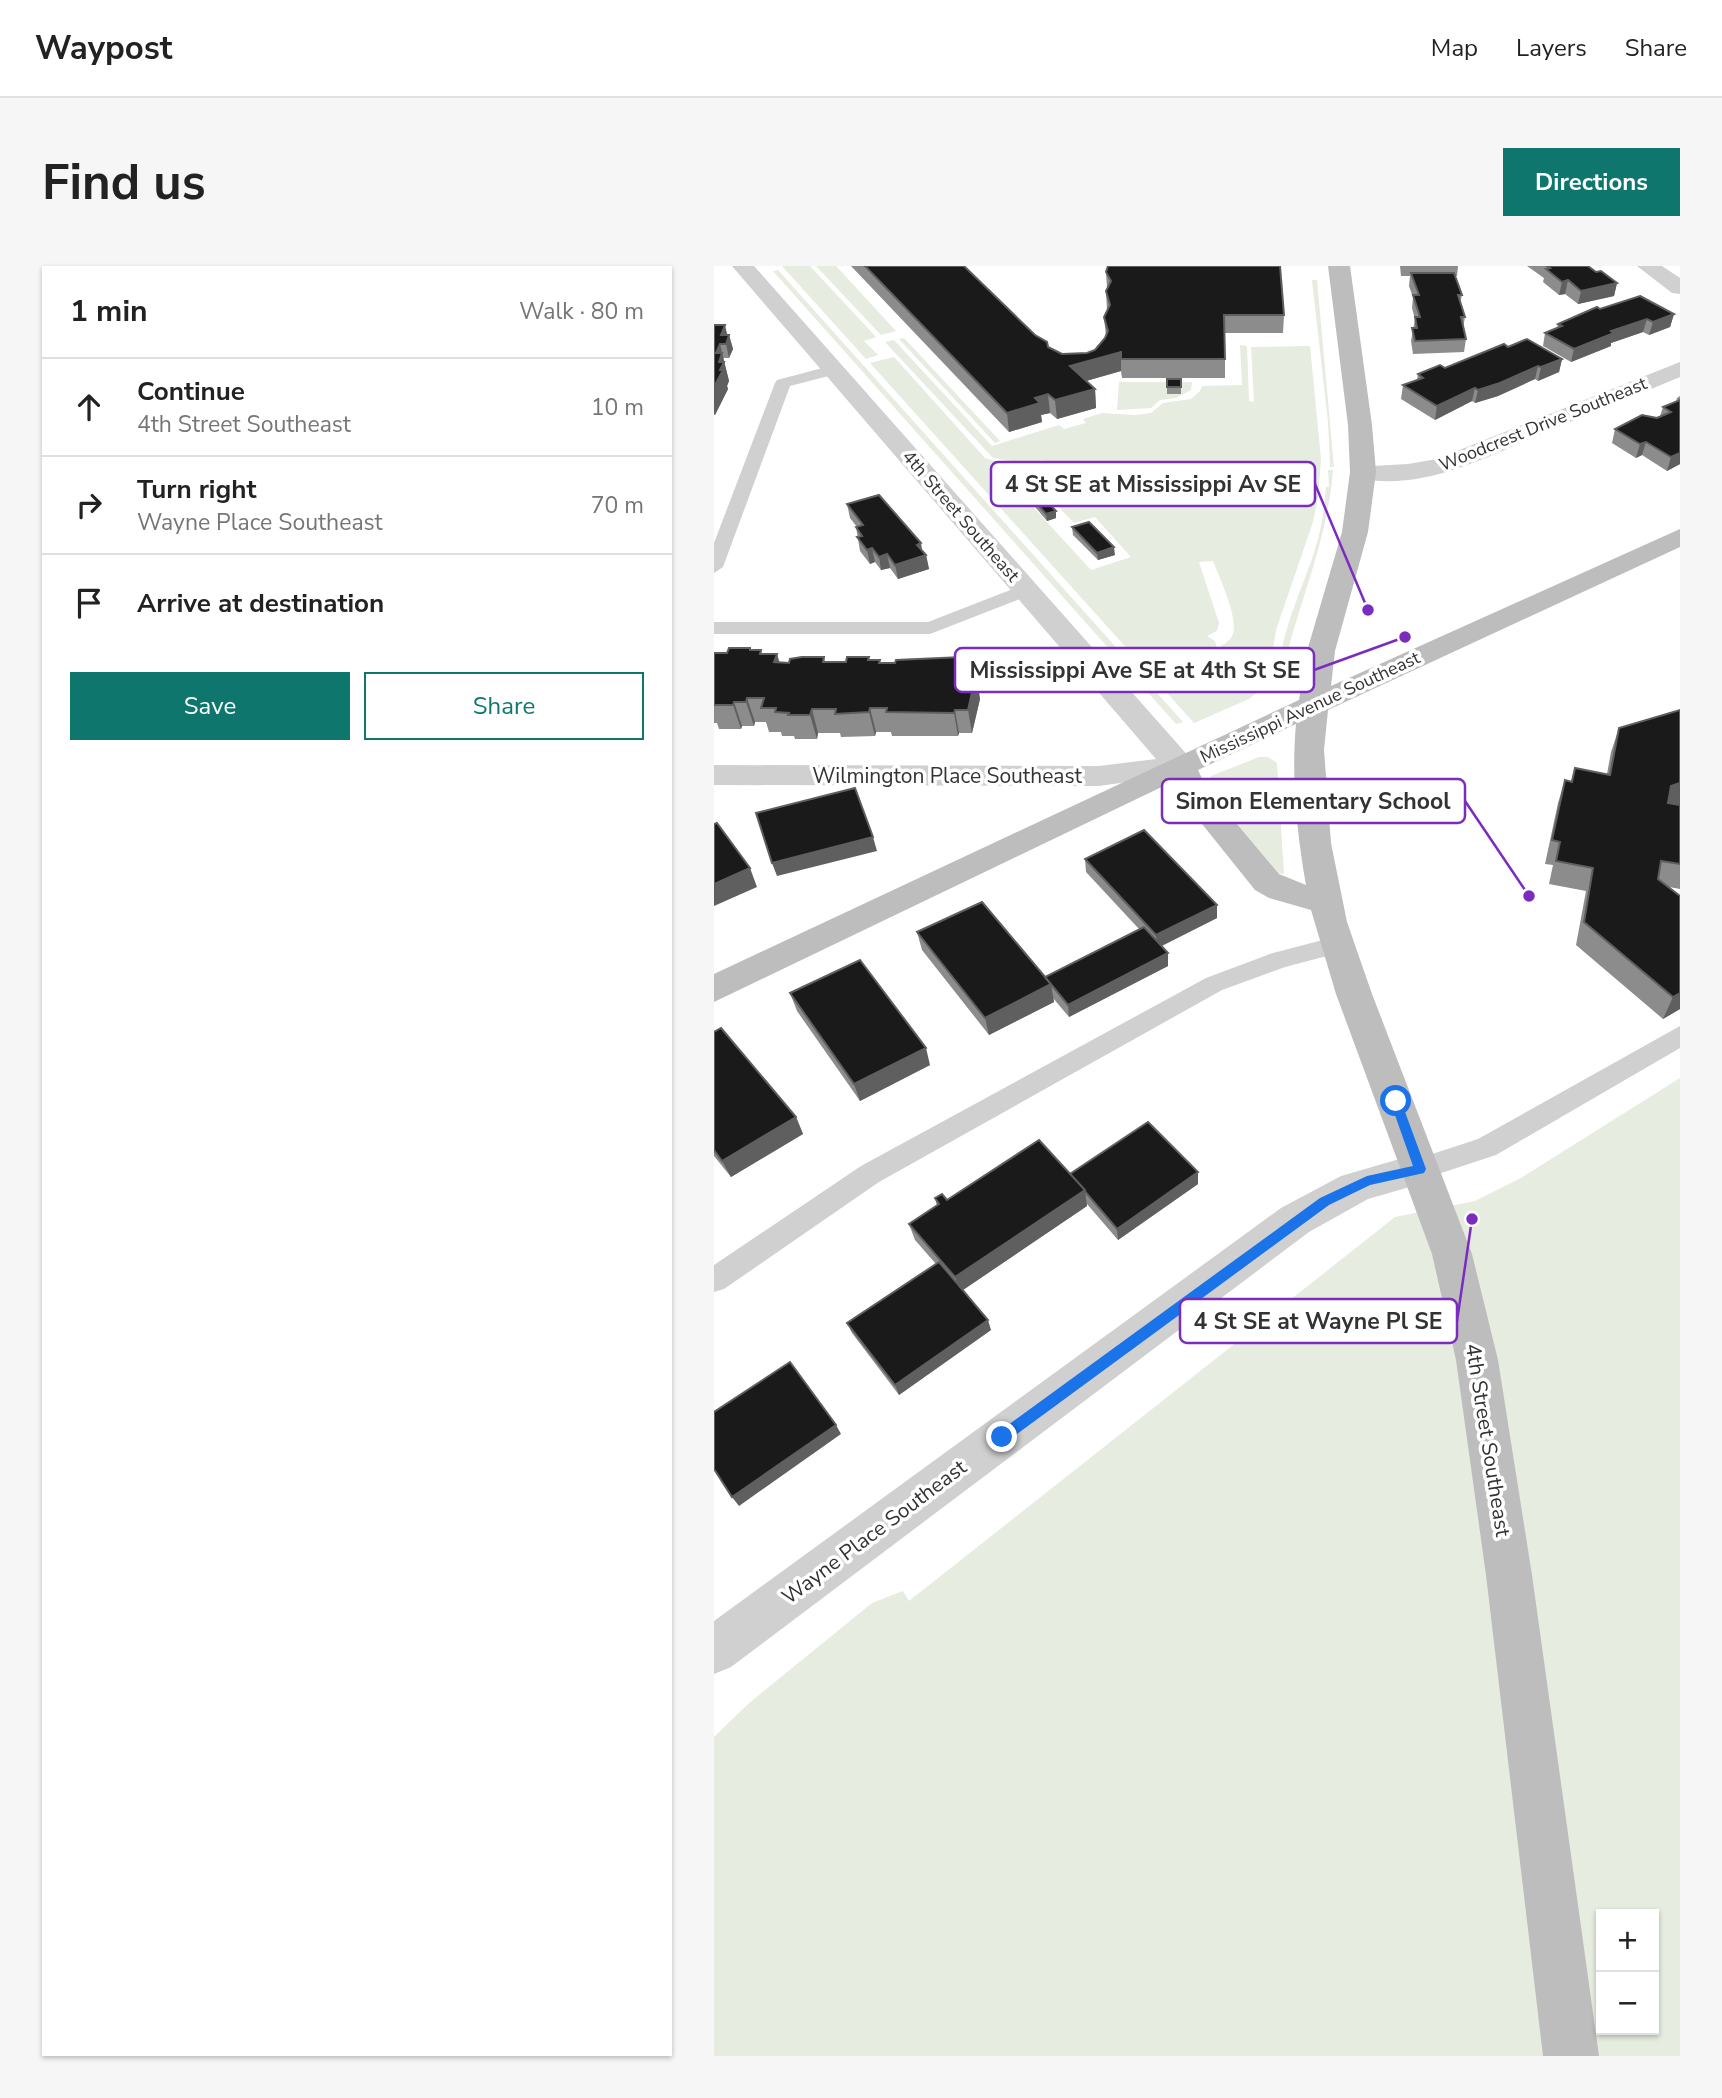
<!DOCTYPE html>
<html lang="en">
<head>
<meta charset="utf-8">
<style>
	:root { --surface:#fff; --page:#f6f6f6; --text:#222; --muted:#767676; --line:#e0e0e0; --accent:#0f766e }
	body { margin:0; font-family:"Nunito Sans",sans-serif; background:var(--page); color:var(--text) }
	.controls { position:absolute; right:21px; bottom:21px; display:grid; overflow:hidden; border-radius:0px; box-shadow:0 2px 5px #0004 }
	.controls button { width:63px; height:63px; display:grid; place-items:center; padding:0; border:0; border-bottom:2px solid var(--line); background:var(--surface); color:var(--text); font:35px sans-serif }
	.stop { position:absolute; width:21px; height:21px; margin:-16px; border:5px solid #1a73e8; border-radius:50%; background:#fff }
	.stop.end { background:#1a73e8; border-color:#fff; box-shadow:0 2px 7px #0008 }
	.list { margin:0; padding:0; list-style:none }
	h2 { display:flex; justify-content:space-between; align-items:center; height:91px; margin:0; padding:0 28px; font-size:30px }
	h2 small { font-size:23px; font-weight:400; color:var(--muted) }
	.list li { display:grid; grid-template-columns:46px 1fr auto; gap:21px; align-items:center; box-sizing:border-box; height:98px; padding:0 28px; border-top:2px solid var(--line) }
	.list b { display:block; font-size:26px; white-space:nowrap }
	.list p { margin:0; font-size:23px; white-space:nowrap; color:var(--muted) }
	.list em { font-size:23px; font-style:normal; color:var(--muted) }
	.actions { display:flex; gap:14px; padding:21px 28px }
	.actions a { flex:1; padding:16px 0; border:2px solid var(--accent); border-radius:0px; text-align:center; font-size:24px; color:var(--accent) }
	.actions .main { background:var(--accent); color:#fff }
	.icon { flex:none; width:38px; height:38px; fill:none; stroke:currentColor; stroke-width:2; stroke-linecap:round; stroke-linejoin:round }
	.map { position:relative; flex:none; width:966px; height:1790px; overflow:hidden; border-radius:0px }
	header { display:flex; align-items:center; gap:42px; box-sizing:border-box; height:98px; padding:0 35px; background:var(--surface); border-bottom:2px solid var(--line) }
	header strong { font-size:33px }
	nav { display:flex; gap:38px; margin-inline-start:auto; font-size:24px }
	.intro { display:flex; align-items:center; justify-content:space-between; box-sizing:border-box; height:168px; padding:0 42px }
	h1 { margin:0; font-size:49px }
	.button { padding:18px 32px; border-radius:0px; background:var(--accent); color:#fff; font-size:24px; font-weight:700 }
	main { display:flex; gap:42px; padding:0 42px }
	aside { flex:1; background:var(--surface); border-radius:0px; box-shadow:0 2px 5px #0004 }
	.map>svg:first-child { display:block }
</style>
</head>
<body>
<header>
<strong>Waypost</strong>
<nav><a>Map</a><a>Layers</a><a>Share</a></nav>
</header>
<div class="intro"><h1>Find us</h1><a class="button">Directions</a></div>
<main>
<aside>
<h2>1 min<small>Walk · 80 m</small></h2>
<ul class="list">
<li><svg class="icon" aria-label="ahead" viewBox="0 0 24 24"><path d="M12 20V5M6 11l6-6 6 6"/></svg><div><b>Continue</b><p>4th Street Southeast</p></div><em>10 m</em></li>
<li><svg class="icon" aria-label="right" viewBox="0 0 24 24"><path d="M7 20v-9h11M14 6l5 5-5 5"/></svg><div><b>Turn right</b><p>Wayne Place Southeast</p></div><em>70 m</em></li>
<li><svg class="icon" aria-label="arrive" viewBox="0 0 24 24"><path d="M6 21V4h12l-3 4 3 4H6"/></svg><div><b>Arrive at destination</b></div></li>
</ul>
<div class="actions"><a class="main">Save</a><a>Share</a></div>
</aside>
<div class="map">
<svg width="966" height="1790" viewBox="0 0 966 1790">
	<rect width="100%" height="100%" fill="#fff"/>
	<g fill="#e6ecdf" fill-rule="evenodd">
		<path d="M68,0H96L162,71L150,75L164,89L152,93Z"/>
		<path d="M102,0H122L182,65L167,69Z"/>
		<path d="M64,4L469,456L462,458L59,5Z"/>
		<path d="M598,14H603L620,201H616L614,156Z"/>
		<path d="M190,72L286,175L281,177L185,73Z"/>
		<path d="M180,74L278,180L345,159L350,163L372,157L369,153L388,147L421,149L437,147L449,137L477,133L486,125L488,120L528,119L526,79L533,80L535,135L540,136L537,81L596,80L607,193L604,231L599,256L562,364L554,417L535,433L480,457L156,97L180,91L271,192L294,199L331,197L330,194L310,197L279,192L171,76ZM316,211L360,257L381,251L417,291L377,304L297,217ZM499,295C505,311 528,358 517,372C514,376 507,380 503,383L501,375L493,370L503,365L505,357L485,296Z"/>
		<path d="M405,116H478L477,124L462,132L446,134L437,142L403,144Z"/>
		<path d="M614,204H619C614,273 585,336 569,403H565C569,357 592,317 604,273C609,255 610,238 612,221H615Z"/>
		<path d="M545,491H554L563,497L570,608L564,607L491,519L497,510Z"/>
		<path d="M966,812V1790H0V1471L34,1438L158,1337L189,1325L195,1335L681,951L761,935L807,912ZM887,1648H940V1764H887Z"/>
	</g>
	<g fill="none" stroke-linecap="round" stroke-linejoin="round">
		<g fill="#d0d0d0" fill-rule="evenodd">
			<path d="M120,99L128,104L126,107L76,120L9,301L0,307V277L61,117L63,114Z"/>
			<path d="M312,318L319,320L321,324L319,328L216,368H0V356H214Z"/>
			<path d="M624,670L632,673L636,679L632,685L571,701L508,724L165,916L10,1023L0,1026V999L147,900L492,712L559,687Z"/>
			<path d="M966,760V782L782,889L706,914L697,911L693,903L697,895L764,873Z"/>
		</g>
		<g fill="#d0d0d0" fill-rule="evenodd">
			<path d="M18,0H40L477,493L481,500L477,507L385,520L0,519V499L385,500L442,493Z"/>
			<path d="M923,0H948L966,12V28L958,27Z"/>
			<path d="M966,96V111C923,129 879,147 836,164C776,189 707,228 640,211L636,206L640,201L694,198L723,193Z"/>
			<path d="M706,887L720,892L725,903L720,914L654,933L595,966L17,1401L0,1408V1355L567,942L627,910Z"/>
		</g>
		<path fill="#bdbdbd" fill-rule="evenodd" d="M614,0H636L658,159L662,206L654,266L621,385L617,420L966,263V281L614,444L610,484L617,577L633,656L658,728L758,988L784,1094L818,1309L885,1790H829L772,1309L742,1094L718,988L622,728L597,644L555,632L541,624L468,533L458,516L0,736V708L585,434L593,385L628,266L636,206L634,159ZM582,458C577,512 583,567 592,619L565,608L492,521L484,504Z"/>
	</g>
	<g fill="#8c8c8c">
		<path d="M137,0H250L334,81L348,88L373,87L381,84L392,71L390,51L393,45L392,25L393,22L392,6L570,49L569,67H511V112H408L407,105L372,115L381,123L382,142L343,153L336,147L327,149L328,156L295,166Z"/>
		<path d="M686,0H744L743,10H741L748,29L746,37L751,51L749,62L752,73L750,86L699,88L697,75L701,53L698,42L699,31L695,20L696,10H687Z"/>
		<path d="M813,0H874L882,6L903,17L900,30L864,38L851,28L845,29L829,16L830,12Z"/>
		<path d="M886,43L960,48L956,61L935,69L929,66L897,77V80L857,96L829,80L831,67L843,62L844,58Z"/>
		<path d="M0,59L14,69H15L19,83L15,92H9L15,115L13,120L14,123L1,149H0Z"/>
		<path d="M794,81L848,93L845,106L824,115L821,113L784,130L761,137L758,135L721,154L687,133L689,119L703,114L704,108L731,102Z"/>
		<rect x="453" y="113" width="14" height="15"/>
		<path d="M966,130V198L953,205L928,189L922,192L898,177L901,163L946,150L949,141L962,136L963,132Z"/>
		<path d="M313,220L328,228L336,230L337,237L336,238L342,245V252L333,255L316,235Z"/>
		<path d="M133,238L208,284L212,289L215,303L184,313L176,302L167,304L161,296L156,298L146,285L142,261H143L136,252Z"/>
		<path d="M358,261L401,289L384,294L359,269Z"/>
		<path d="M36,382L37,384H47L48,388H63L65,396L75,397L110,391L111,396H132L155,391V394L167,397H181L248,391V396H260L266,433L258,467H245L244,470H178L177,466H162L161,470L127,471L126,467H104L103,473H81L80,470H68L67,466H55L52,456H41L40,460H28L27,463H5L3,457H0V387H13Z"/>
		<path d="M966,444V538H964L966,539V623L955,621L966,743L949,753L862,679L872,625L835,618L839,599L831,598L844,537L851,514L857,515L861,502L893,508L897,486L905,462Z"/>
		<path d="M371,593L503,652L448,680L454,687V700L355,751L339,732L340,736L275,769L208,684L203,666L331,711L425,663L372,606Z"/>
		<path d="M76,727L216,799L146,835L83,745Z"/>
		<path d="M0,766L82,851L89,868L17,911L0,890Z"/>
		<path d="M356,908L484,918L404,974L373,938V940L249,1024L277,1064L185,1129L138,1067L133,1057L222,998L201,974L195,958L223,940L221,932L233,934Z"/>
	</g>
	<g fill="#5f5f5f">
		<path d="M854,14L851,28L845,29L848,16Z"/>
		<path d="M903,17L900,30L864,38L867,25Z"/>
		<path d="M960,48L956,61L935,69L939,56Z"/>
		<path d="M933,53L929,66L897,77V80L857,96L860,83L897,65Z"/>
		<path d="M11,59L14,72L15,69L19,83L15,92L12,78L7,69Z"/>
		<path d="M6,78L15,115L13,120L14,123L1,149L0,146V94Z"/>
		<path d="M407,86V105L358,119L356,100Z"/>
		<path d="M848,93L845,106L824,115L827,101Z"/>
		<path d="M824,100L821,113L784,130L761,137L764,124Z"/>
		<path d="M761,122L758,135L721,154L723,140Z"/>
		<path d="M381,123L382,142L343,153L341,134Z"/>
		<path d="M334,128L336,147L327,149L328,156L295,166L293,147L321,132Z"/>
		<path d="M932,176L928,189L922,192L926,178Z"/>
		<path d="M966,187V198L953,205L957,191Z"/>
		<path d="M336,230L337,237L331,239L330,232Z"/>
		<path d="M342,245V252L333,255L332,248Z"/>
		<path d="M207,277L209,290L212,289L215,303L184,313L181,299L203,279Z"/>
		<path d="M400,281L401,289L384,294L383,287Z"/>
		<path d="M158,282L161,296L156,298L153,284Z"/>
		<path d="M173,288L176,302L167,304L165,291Z"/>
		<path d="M63,388L70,412L60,396Z"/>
		<path d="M260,396L266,433L258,467L254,444Z"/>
		<path d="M33,432L41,456L40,460L32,436Z"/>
		<path d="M20,436L28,460L27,463L19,439Z"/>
		<path d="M156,442L162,466L161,470L155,446Z"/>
		<path d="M98,443L104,467L103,473L96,449Z"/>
		<path d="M241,444L245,467L244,470L240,447Z"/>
		<path d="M966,517V538L948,544L957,520Z"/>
		<path d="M159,571L163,585L63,610L58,597Z"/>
		<path d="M36,602L43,621L0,640V618Z"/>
		<path d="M503,639V652L443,682L442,669Z"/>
		<path d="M454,687V700L355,751L354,739Z"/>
		<path d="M337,718L340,736L275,769L271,752Z"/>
		<path d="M966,727V743L949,753L959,731Z"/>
		<path d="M212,782L216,799L146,835L140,818Z"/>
		<path d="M82,851L89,868L17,911L8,895Z"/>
		<path d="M484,906V918L404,974L403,963Z"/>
		<path d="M371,924L373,940L246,1026L241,1011Z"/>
		<path d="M274,1054L277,1064L185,1129L181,1119Z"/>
		<path d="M122,1159L127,1168L25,1240L18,1231Z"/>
	</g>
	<g fill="#1a1a1a" stroke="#5f5f5f" stroke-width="2">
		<path d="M151,0H250L321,69L333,76L334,81L348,88L373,87L381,84L391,72L394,65L390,51L396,39L392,25L397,15L392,6L394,0H566L570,49H510L511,93H407V86L356,100L381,123L341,134L334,128L321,132L326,137L293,147Z"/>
		<path d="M833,0H874L882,6L887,5L903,17L867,25L854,14L848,16L832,3L836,2Z"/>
		<path d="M697,7H740L748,29H744L751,51H747L752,73L701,75L698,62H703L701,51H706L699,29H705Z"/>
		<path d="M926,30L960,48L939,56L933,53L897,65L900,67L860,83L831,67L848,60L844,58L883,41L886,43Z"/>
		<path d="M0,59H11L7,69H15L12,78H6L2,87H0Z"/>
		<path d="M813,73L848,93L827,101L824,100L786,117L764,124L761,122L723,140L689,119L709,112L704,108L726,99L731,102L790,78L794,81Z"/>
		<path d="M0,87H8L5,96H10L6,104H9L0,121Z"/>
		<rect x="453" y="113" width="14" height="8"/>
		<path d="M966,134V187L957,191L932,176L926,178L901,163L928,149L943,152L957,146L949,141Z"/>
		<path d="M319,218L328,228L333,227L336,230L330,232L342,245L332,248L315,228L320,227L313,220Z"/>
		<path d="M165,229L207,277L203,279L212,289L181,299L173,288L165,291L158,282L153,284L143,271L148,270L142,261L149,259L133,238Z"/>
		<path d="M375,256L400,281L383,287L358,261Z"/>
		<path d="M15,382H36V384H47L46,388H63L60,396L75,397L76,393L88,391H110L109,396H132L133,391H155L154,394H166L165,397H181L182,394L248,391L247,396H260L258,409H262L254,444H241L240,447L172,446L173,442H156L155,446L121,448L122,443H98L96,449H74L75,447L61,446L62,442H47L50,432H33L32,436H20L19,439H0V387H13Z"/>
		<path d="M966,444V517L957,520L954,537L966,539V598L947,595L944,613L966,630V727L959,731L870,656L879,602L842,595L846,576L838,574L851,514L858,516L861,502L896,509L905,462Z"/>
		<path d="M141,522L159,571L58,597L42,547Z"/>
		<path d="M3,557L36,602L0,618V558Z"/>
		<path d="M430,564L503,639L442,669L371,593Z"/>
		<path d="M268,636L337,718L271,752L203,666Z"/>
		<path d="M430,661L454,687L354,739L331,711Z"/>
		<path d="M146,694L212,782L140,818L76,727Z"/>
		<path d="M7,762L82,851L8,895L0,884V766Z"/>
		<path d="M434,856L484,906L403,963L356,908Z"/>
		<path d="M325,874L371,924L241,1011L195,958L225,938L221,932L228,928L233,934Z"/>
		<path d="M225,996L274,1054L181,1119L133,1057Z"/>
		<path d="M76,1096L122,1159L18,1231L0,1203V1146Z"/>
	</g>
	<path fill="#1a73e8" d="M682,831L687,835L712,903L710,907L656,919L615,939L292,1176H283V1167L606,932L653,910L699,900L676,835Z"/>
	<g text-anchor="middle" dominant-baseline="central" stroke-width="7" stroke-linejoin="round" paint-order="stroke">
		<g font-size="18" fill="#333" stroke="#fff">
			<text transform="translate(829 158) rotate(-22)">Woodcrest Drive Southeast</text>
			<text transform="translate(247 250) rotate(49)">4th Street Southeast</text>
			<text transform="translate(596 441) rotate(-25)">Mississippi Avenue Southeast</text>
		</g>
		<g font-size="21" fill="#333" stroke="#fff">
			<text x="233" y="510">Wilmington Place Southeast</text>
			<text transform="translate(774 1174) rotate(81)">4th Street Southeast</text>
			<text transform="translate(160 1266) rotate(-37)">Wayne Place Southeast</text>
		</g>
	</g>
	<path fill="none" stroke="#7b2cbf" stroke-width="2.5" d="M654 344L601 218M691 371L600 404M815 630L751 535M758 953L743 1055"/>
	<g fill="#7b2cbf" stroke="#fff" stroke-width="2.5">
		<circle cx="654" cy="344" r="7"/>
		<circle cx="691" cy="371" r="7"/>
		<circle cx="815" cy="630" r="7"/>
		<circle cx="758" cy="953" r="7"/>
	</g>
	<g fill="#fff" stroke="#7b2cbf" stroke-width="2.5">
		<rect x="277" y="196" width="324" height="44" rx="7"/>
		<rect x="241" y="382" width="359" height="44" rx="7"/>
		<rect x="448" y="513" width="303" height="44" rx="7"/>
		<rect x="466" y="1033" width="277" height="44" rx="7"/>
	</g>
	<g font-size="23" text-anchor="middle" font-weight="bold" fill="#333">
		<text x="439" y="226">4 St SE at Mississippi Av SE</text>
		<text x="421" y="412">Mississippi Ave SE at 4th St SE</text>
		<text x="599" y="543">Simon Elementary School</text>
		<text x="604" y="1063">4 St SE at Wayne Pl SE</text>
	</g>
</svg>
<div class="controls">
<button>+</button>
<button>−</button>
</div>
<div class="stop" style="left:682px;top:835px"></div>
<div class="stop end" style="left:288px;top:1171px"></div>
</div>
</main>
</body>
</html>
